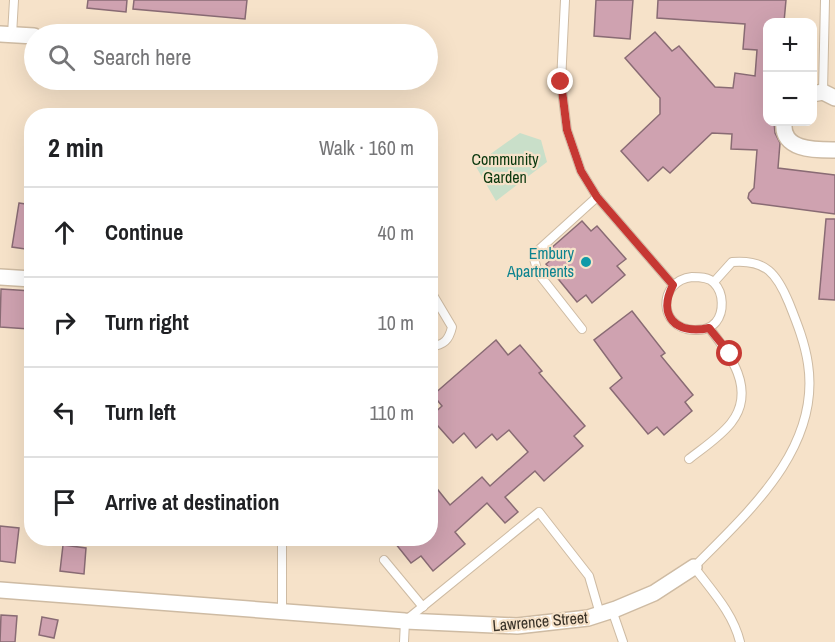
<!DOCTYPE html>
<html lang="en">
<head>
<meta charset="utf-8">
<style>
	:root { --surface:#fff; --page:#f2f2f2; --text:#202124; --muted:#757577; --line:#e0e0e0 }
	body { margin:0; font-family:"Archivo Narrow",sans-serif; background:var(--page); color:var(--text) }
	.controls { position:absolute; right:18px; top:18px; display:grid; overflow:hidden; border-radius:12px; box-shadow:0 6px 24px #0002 }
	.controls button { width:54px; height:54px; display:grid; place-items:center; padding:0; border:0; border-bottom:2px solid var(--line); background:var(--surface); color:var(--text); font:30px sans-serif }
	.stop { position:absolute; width:18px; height:18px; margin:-14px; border:4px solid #c63833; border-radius:50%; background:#fff }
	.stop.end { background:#c63833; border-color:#fff; box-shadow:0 2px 6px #0008 }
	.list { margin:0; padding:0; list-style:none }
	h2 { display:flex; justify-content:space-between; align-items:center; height:78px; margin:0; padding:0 24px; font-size:26px }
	h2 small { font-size:20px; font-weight:400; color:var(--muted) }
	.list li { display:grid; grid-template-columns:39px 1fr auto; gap:18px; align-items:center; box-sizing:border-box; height:90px; padding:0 24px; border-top:2px solid var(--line) }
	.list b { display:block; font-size:22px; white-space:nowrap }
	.list em { font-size:20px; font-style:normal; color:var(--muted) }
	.icon { flex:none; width:33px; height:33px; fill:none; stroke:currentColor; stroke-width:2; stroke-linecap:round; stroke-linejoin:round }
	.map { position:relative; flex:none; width:835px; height:642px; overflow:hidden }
	.search { position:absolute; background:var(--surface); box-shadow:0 6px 24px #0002; left:24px; top:24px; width:414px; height:66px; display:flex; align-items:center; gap:15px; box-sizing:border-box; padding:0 21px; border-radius:33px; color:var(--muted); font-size:22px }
	.panel { position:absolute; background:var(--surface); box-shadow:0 6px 24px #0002; left:24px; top:108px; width:414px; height:438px; border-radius:24px }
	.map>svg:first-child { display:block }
</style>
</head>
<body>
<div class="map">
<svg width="835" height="642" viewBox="0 0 835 642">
	<rect width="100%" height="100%" fill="#f6e2c9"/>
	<path fill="#c9dfc9" d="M520,133L541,140L547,162L496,201L475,165Z"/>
	<g fill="#cfa2b0" stroke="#896b74" stroke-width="1.5">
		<path d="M88,0H127L126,12L87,8Z"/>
		<path d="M134,0H247L245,19L133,9Z"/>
		<path d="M596,0H633L630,39L594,36Z"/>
		<path d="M658,0H786L784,22H768V122H774L775,133L780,143L778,168L835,175V214L752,203L748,198L749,193L754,188L757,150L731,149L732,134L712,133L670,173L663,167L648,181L621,151L660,114V98L625,58L655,32L672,51L679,46L715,87L733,88L735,73L755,76L757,50L743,49L745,24L657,18Z"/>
		<path d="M19,203L32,205V250L12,247Z"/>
		<path d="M826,219H835V300L819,299Z"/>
		<path d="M582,221L591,231L597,226L626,259L617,266L625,275L592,303L586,295L577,302L546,264L555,257L549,250Z"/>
		<path d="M1,289L32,291L29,329L0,327Z"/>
		<path d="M632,311L665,353L661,356L693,395L685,402L692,411L664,435L657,427L648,434L610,388L622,378L594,340Z"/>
		<path d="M496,340L508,355L520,345L542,371L539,373L585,426L574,436L583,446L544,481L535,471L505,497L518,512L505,523L487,503L455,532L465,544L433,571L421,556L411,563L391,538H430V480L450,505L482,477L490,486L528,452L509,430L497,440L492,434L476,448L464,433L453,443L430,417L442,406L433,395Z"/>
		<path d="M0,526L19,528L15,563L0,561Z"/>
		<path d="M63,545L86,548L84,574L60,571Z"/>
		<path d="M1,615L17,616L15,642H0Z"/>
		<path d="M42,617L58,620L54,638L39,635Z"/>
	</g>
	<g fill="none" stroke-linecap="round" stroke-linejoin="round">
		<g stroke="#cebba3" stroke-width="10">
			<g id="service">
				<path d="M565,0L561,82L567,130L581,171L597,197L673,285"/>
				<path d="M12,35L14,0"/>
				<path d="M823,92L825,0"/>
				<path d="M692,277C699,277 709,277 714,283C724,293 724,312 716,322C710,329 703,330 694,330C658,329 657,281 692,277Z"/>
				<path d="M714,282L732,262C766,259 777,274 789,303C797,323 805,343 808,364C821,449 747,513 694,567C712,591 733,613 740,642"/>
				<path d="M430,290L452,327C449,340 444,345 430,347"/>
				<path d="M582,329L538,273L533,255L597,197"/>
				<path d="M689,459C703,448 720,437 731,423C757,390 730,354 709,328"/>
				<path d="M282,538V611"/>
				<path d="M384,560L423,607"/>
				<path d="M612,610L623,642"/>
				<path d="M404,642L405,621L539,512L589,576L600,614"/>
			</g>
		</g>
		<g stroke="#cebba3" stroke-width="18">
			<g id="minor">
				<path d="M0,34L34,36"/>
				<path d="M812,94L823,92L835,98"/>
				<path d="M784,122C781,151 816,150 835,150"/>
				<path d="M0,277L32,279"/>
				<path d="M0,590L405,621L517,626L588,618L616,609L654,593L694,567"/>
			</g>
		</g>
		<use href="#service" stroke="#fff" stroke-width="8"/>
		<use href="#minor" stroke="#fff" stroke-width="15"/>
	</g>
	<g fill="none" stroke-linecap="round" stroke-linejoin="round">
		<path stroke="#c63833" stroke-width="8" d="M561,82L567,130L581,171L597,197L673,285C657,316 676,335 709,328L730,354"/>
	</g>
	<circle fill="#0f9aa8" stroke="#f6e2c9" stroke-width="2" cx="586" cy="262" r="6"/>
	<g text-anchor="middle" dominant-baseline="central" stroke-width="4.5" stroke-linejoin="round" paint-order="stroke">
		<g font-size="16" fill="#09370d" stroke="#f6e2c9">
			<text x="505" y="159">Community<tspan x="505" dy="18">Garden</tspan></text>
		</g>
		<g font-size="16" fill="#0d838f" stroke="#f6e2c9" text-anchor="end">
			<text x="574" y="253">Embury<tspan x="574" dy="18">Apartments</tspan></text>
		</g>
		<g font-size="16" fill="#383127" stroke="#f6e2c9">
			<text transform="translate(540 621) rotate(-5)">Lawrence Street</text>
		</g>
	</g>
</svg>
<div class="controls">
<button>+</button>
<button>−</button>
</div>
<div class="stop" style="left:730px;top:354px"></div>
<div class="stop end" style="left:561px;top:82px"></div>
<div class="search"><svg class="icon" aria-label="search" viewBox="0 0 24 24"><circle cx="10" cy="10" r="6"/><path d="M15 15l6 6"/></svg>Search here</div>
<section class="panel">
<h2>2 min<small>Walk · 160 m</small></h2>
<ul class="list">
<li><svg class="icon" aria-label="ahead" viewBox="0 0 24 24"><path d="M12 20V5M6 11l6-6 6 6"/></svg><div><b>Continue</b></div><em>40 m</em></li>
<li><svg class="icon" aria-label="right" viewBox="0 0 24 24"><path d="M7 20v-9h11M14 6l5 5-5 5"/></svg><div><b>Turn right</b></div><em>10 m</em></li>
<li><svg class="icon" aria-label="left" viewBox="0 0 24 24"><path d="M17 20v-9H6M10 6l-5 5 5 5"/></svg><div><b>Turn left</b></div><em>110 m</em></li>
<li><svg class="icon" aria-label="arrive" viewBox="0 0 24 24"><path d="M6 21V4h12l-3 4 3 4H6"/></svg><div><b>Arrive at destination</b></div></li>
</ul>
</section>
</div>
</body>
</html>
